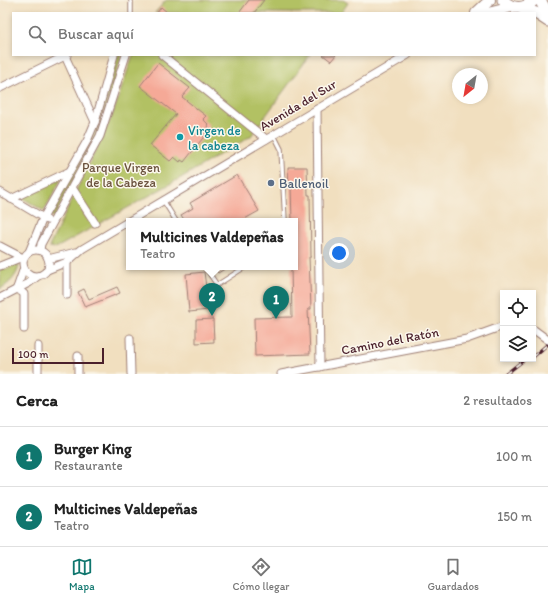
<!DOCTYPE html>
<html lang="es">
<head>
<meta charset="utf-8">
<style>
	:root { --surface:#fff; --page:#f6f6f6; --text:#222; --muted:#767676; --line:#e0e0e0; --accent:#0f766e }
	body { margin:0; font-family:Itim,sans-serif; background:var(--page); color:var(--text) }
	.controls { position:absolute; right:12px; bottom:12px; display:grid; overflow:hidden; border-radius:0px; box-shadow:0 2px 6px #0003 }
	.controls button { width:36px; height:36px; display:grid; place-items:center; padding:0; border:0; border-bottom:1px solid var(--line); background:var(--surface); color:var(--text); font:20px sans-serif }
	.compass { position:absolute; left:452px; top:68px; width:36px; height:36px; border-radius:50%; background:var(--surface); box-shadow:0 2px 6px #0003; rotate:211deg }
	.scale { position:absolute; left:12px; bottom:10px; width:92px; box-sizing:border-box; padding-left:4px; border:2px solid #4a1f2b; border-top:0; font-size:11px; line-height:14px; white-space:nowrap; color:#4a1f2b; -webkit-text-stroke:3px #fbf7ec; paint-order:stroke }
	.you { position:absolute; left:339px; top:253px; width:14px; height:14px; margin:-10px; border:3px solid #fff; border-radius:50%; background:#1a73e8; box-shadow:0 0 0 6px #1a73e833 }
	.badge { display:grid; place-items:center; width:26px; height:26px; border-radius:50%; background:var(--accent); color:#fff; font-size:13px; font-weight:700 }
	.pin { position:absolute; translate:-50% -33px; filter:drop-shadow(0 1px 2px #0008) }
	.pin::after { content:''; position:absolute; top:21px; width:14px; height:12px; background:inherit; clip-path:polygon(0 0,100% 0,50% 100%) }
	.popup { position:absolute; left:126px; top:218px; width:172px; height:52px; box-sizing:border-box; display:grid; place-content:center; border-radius:0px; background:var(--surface); filter:drop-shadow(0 1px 3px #0005); font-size:13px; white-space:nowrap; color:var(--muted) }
	.popup b { font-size:15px; color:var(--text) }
	.popup::after { content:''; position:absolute; left:50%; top:100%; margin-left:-8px; border:8px solid transparent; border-top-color:var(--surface) }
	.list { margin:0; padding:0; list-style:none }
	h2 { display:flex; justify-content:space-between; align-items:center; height:52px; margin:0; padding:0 16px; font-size:17px }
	h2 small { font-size:13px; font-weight:400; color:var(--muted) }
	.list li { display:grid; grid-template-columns:26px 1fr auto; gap:12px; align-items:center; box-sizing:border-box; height:60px; padding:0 16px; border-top:1px solid var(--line) }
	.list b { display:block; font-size:15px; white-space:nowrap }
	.list p { margin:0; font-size:13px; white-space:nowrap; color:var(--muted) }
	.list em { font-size:13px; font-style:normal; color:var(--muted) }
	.icon { flex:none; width:22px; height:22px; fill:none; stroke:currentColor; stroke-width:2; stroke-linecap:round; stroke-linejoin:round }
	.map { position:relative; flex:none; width:548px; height:374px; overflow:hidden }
	.search { position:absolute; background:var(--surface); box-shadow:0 2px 6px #0003; left:12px; right:12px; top:12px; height:44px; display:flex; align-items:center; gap:10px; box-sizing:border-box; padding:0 14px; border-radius:0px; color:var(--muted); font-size:15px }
	.sheet { height:172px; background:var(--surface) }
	nav { display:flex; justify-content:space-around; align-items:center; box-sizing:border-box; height:56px; border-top:1px solid var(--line); background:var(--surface); font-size:11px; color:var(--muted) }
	nav a { display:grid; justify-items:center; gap:2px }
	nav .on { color:var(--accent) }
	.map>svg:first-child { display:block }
</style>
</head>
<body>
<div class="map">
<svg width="548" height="374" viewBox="0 0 548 374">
	<rect width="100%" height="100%" fill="#fbf7ec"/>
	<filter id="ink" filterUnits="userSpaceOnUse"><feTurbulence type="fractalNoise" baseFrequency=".025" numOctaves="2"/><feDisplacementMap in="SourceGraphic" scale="8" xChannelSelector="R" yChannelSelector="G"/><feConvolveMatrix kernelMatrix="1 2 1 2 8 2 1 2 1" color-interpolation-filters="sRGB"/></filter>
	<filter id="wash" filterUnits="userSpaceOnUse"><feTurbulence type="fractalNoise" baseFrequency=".012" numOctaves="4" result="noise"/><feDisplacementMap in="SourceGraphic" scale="16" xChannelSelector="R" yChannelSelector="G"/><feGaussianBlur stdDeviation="0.9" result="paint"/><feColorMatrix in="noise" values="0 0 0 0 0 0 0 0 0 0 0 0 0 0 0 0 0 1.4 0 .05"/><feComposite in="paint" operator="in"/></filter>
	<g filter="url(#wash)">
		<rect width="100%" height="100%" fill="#f1dfbf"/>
		<g fill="#b2c163" stroke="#7e7047">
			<path d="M166,0H343L348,3L341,13H155Z"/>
			<path d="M118,55H122L99,130L54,217L50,215L93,132L106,99Z"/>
			<path d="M133,55H310L251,136L179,179L56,248L49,247L112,116Z"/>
			<path d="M62,178L44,211L21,197Z"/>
			<path d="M16,264L19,266C17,276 9,284 0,289V268L8,269Z"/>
		</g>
		<g id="blocks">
			<g fill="#f5a997">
				<path d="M249,0H264L254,13H239Z"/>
				<path d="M161,7L168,13H157Z"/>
				<path d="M323,55H336L331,61Z"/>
				<path d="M158,63L190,88L182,97L206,116L203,119L209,125L208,127L210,129L184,162L181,160L180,162L174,157L170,161L150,145L176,114L140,86Z"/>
				<path d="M288,167H307L308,195H310L311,257H309L311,309H308L310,354L255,356L254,318L292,317L291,267H295V221H292L291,187H289Z"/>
				<path d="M237,175L259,211L241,221H185L181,215L193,208L190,203Z"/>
				<path d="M214,267H228L218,273Z"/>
				<path d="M204,272L209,310L189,312L186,274Z"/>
				<path d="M117,287L120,293L85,307L78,292L84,289L89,299Z"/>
				<path d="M213,319L214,342L196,343V320Z"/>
			</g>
		</g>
	</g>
	<g filter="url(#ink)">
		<use href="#blocks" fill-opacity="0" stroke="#9e7f75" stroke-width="1"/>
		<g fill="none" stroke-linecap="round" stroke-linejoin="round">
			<g stroke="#9e7f75" stroke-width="5.5">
				<g id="lane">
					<path d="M131,0V13"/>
					<path d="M274,135L281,149L285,221"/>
					<path d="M163,200L176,221"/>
					<path d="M205,267L217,285L245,267"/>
				</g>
			</g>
			<g stroke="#9e7f75" stroke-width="9">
				<g id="street">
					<path d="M162,55L266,139"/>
					<path d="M65,56L95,122"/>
					<path d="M0,88L67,55"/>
					<path d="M317,109L320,367"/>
					<path d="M73,189L95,223"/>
					<path d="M0,192L47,220"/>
					<path d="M11,199L68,172"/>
					<path d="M0,246L23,258"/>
					<circle cx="36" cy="263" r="13"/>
					<path d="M40,250L41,244L100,136L126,55"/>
					<path d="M29,252L43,218L87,141L95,122L114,55"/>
					<path d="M48,259L76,252"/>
					<path d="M67,262V295"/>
					<path d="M0,266L20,258"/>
					<path d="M47,270L67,262L82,249L408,55"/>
					<path d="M17,288L24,294V329"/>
					<path d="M17,288L24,268"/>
					<path d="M0,298L29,283L38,276"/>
					<path d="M130,338L131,374"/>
					<path d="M78,356V374"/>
					<path d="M38,374V346"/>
					<path d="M281,374L467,339L503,326"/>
				</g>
			</g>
			<g stroke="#9e7f75" stroke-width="12">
				<g id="secondary">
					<path d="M476,13L490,0"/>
					<path d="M488,13L512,7"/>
				</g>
			</g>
			<g stroke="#9e7f75" stroke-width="13">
				<g id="primary">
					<path d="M503,0C512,10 525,10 534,0"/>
					<path d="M540,0L548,14"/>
					<path d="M520,8L536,13L548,21"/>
				</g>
			</g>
			<use href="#lane" stroke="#fff" stroke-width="3.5"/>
			<use href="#street" stroke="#fff" stroke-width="7"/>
			<use href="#secondary" stroke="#fff" stroke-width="10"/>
			<use href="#primary" stroke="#fff" stroke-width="11"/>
			<g stroke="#4a1f2b" stroke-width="3.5">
				<g id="rail">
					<path d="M533,357L548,344"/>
					<path d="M506,374L525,359"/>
				</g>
			</g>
			<use href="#rail" stroke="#fbf7ec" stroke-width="2" stroke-dasharray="6" stroke-linecap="butt"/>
			<g stroke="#9e7f75" stroke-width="9" stroke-linecap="butt">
				<path id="street-bridge" d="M533,329L548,340"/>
			</g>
			<use href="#street-bridge" stroke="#fff" stroke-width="7"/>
		</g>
	</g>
	<circle fill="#0f9aa8" stroke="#fbf7ec" stroke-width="1.5" cx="180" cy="137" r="4"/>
	<circle fill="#5c6f8a" stroke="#fbf7ec" stroke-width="1.5" cx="271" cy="183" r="4"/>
	<g text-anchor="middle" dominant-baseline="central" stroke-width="3" stroke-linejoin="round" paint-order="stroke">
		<g font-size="13" fill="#4a1f2b" stroke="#fbf7ec">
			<text transform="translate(298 105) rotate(-31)">Avenida del Sur</text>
			<text transform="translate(390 341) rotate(-11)">Camino del Ratón</text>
		</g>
		<g font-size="13" fill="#0d838f" stroke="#fbf7ec" text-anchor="start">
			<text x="188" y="130">Virgen de<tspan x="188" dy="15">la cabeza</tspan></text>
		</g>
		<g font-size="13" fill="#69503c" stroke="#fbf7ec">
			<text x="121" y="167">Parque Virgen<tspan x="121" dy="15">de la Cabeza</tspan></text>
		</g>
		<g font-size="13" fill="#4e5e75" stroke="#fbf7ec" text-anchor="start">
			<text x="279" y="183">Ballenoil</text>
		</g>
	</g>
</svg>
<div class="controls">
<button><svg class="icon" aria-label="locate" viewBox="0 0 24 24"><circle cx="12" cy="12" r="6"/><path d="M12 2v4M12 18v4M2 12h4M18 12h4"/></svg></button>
<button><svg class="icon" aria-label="layers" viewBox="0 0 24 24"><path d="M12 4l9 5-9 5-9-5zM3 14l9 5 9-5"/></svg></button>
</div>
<svg class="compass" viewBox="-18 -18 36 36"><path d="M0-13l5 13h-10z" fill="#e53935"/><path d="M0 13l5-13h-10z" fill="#767676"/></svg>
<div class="scale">100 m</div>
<div class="you"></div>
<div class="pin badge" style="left:276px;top:319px">1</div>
<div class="pin badge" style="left:212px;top:316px">2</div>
<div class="popup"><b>Multicines Valdepeñas</b>Teatro</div>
<div class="search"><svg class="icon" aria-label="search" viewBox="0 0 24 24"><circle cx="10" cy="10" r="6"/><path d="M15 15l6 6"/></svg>Buscar aquí</div>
</div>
<section class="sheet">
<h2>Cerca<small>2 resultados</small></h2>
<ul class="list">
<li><span class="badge">1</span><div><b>Burger King</b><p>Restaurante</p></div><em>100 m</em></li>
<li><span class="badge">2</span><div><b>Multicines Valdepeñas</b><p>Teatro</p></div><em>150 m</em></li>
</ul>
</section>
<nav>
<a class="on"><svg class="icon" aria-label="map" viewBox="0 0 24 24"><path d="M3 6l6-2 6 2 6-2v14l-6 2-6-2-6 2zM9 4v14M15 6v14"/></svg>Mapa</a>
<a><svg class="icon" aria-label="directions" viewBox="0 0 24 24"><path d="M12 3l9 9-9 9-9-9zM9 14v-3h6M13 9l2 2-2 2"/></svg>Cómo llegar</a>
<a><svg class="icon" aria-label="saved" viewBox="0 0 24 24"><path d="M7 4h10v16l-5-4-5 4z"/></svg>Guardados</a>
</nav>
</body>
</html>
